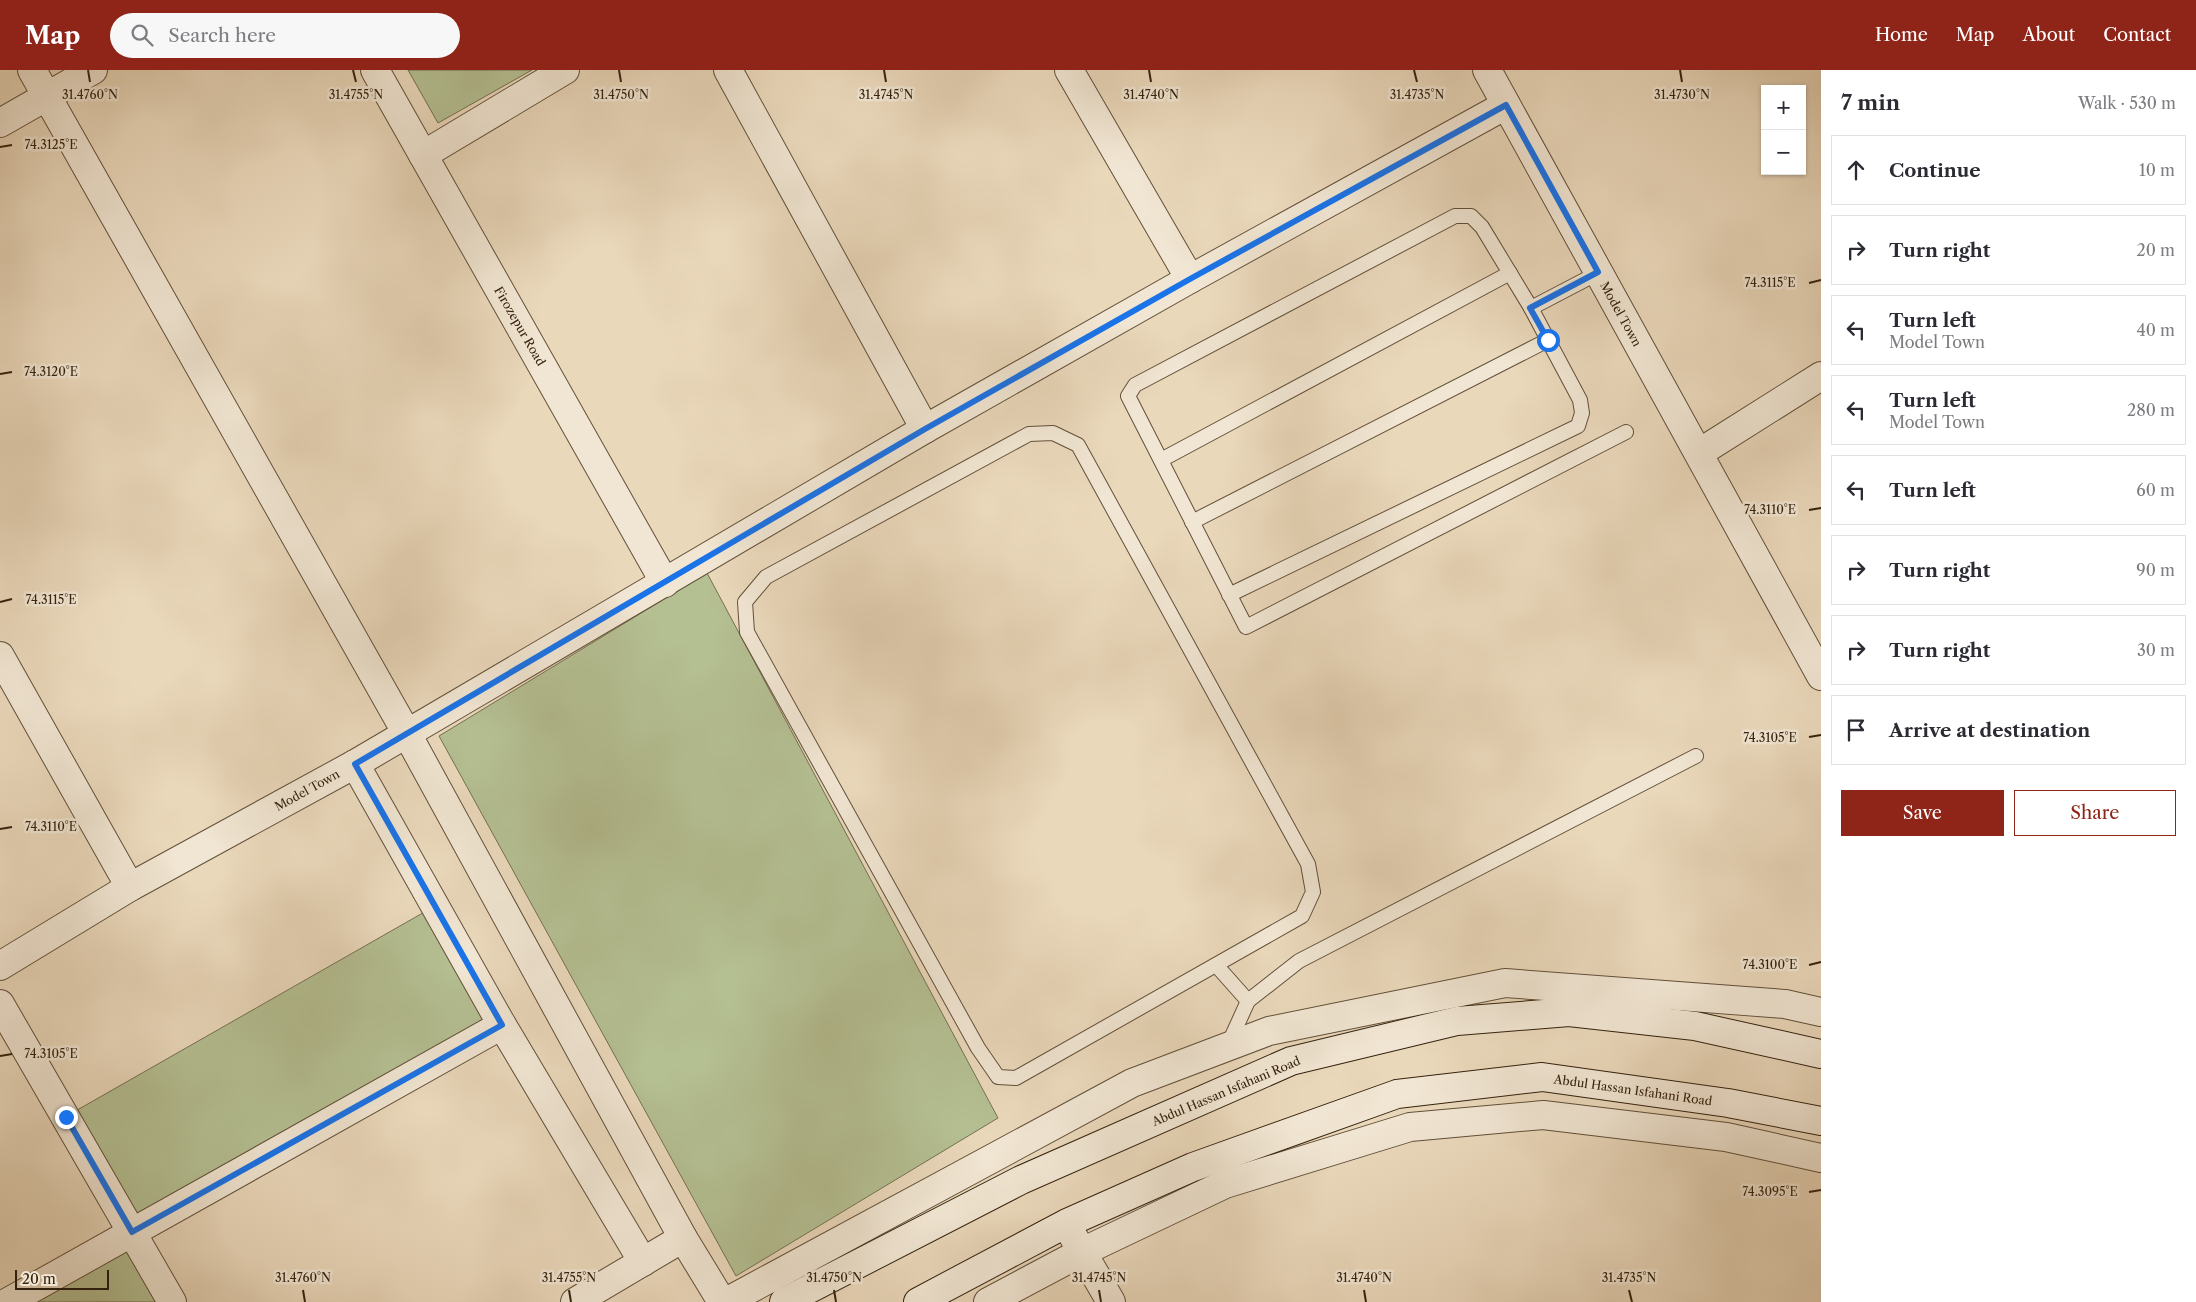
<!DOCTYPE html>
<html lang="en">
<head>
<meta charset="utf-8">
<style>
	:root { --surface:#fff; --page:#f7f7f7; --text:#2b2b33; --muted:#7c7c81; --line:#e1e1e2; --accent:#8f2418 }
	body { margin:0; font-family:"Libre Caslon Text",serif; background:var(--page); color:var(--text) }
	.controls { position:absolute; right:15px; top:15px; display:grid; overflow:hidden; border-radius:0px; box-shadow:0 1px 4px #0004 }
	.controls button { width:45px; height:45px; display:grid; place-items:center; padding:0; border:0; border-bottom:1px solid var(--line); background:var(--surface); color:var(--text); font:25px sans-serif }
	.scale { position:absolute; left:15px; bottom:12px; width:94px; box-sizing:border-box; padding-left:5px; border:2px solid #35220e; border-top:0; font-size:14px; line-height:18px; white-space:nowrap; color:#35220e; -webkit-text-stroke:4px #f1e6d3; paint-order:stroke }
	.stop { position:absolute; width:15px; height:15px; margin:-11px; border:4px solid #1a73e8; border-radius:50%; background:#fff }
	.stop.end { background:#1a73e8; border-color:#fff; box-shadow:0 1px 5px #0008 }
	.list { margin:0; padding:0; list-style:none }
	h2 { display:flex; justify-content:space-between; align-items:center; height:65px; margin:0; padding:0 20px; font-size:21px }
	h2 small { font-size:16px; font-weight:400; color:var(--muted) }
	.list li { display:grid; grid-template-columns:32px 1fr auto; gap:15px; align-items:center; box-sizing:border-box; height:70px; margin:0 10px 10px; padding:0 10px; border:1px solid var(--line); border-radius:0px }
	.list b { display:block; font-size:19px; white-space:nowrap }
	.list p { margin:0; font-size:16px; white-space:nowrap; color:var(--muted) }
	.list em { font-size:16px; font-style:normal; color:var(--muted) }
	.actions { display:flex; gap:10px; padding:15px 20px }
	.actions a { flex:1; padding:11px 0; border:1px solid var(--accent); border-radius:0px; text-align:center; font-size:18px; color:var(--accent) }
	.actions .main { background:var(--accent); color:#fff }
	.icon { flex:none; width:28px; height:28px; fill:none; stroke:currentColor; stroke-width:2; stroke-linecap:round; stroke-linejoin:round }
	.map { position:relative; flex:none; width:1821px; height:1232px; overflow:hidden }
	header { display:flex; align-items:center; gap:30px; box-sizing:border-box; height:70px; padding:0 25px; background:var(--accent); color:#fff }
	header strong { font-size:24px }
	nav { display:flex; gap:28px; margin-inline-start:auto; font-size:18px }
	.search { width:350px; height:45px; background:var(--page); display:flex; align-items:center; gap:12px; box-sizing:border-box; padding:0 18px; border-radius:28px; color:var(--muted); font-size:19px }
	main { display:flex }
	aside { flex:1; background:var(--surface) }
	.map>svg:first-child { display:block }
</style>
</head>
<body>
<header>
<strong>Map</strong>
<div class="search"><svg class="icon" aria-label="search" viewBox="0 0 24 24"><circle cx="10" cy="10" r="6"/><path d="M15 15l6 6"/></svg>Search here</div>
<nav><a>Home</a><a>Map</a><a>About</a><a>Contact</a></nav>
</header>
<main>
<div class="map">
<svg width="1821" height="1232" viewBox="0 0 1821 1232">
	<rect width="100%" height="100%" fill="#ead8bb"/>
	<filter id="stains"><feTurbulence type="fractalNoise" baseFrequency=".004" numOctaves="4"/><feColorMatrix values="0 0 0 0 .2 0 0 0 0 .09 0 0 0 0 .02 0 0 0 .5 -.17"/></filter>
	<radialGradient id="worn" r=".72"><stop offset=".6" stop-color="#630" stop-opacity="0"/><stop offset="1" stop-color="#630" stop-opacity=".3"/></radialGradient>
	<g fill="#b4bf92" stroke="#747050">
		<path d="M408,0H532L438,53Z"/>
		<path d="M707,503L998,1048L736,1206L439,666Z"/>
		<path d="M435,836L502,955L133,1162L172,1232H8L132,1162L65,1047Z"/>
	</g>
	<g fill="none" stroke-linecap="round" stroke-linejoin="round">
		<g stroke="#625039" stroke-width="16">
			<g id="service">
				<path d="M1531,238L1598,203"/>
				<path d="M1053,363L1078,375L1308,794L1313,822L1302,846L1016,1008L998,1007L978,978L747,562L745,532L766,507L1029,364Z"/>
				<path d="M1161,390L1510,203"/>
				<path d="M1192,452L1548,270"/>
				<path d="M1229,525L1578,356L1582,343L1580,330L1531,238L1482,157L1471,146H1455L1135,315L1128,326L1246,557L1626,362"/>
				<path d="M1216,895L1248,931"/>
				<path d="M1228,975L1248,931L1299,891L1696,686"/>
			</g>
		</g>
		<g stroke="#625039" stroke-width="30">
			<g id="minor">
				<path d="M32,0L406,662L683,1168L722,1232"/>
				<path d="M375,0L665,513"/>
				<path d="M728,0L925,359"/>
				<path d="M1069,0L1190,209"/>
				<path d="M0,53L93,0"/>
				<path d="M423,85L565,0"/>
				<path d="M1699,383L1821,306"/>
				<path d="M0,586L130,817"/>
				<path d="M355,694L502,955L643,1192"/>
				<path d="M0,896L130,817L355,694L925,359L1190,209L1506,35"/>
				<path d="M0,934L172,1232"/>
				<path d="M1073,1166L1111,1232"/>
				<path d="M8,1232L502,955"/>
				<path d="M575,1232L683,1168"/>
				<path d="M726,1232L1132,1013L1269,961L1505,913L1785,934L1821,942"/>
				<path d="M988,1232L1082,1182L1225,1114L1410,1057L1543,1045L1726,1067L1821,1088"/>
			</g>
		</g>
		<g stroke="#625039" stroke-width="30">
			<path id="tertiary" d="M1487,0L1821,606"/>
		</g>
		<g stroke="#35220e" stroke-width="30">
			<g id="secondary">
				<path d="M784,1232L1021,1110L1291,991L1457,951L1569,942L1695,956L1821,984"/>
				<path d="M918,1232L1067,1153L1193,1097L1397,1024L1542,1007L1728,1033L1821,1051"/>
			</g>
		</g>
		<use href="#service" stroke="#f1e6d3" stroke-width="14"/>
		<use href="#minor" stroke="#f1e6d3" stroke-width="28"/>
		<use href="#tertiary" stroke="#f1e6d3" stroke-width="28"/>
		<use href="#secondary" stroke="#f1e6d3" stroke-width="28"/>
	</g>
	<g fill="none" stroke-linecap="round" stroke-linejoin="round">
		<path stroke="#1a73e8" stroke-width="6" d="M66,1047L132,1162L502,955L355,694L925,359L1190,209L1506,35L1598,202L1530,238L1548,270"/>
	</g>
	<path fill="none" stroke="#35220e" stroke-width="2" d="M88,0L90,12M353,0L356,12M619,0L621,12M884,0L886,12M1149,0L1151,12M1414,0L1417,12M1680,0L1682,12M0,77L12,75M1809,213L1821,210M0,304L12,302M1809,440L1821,438M0,532L12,529M1809,667L1821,665M0,759L12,757M1809,895L1821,892M0,986L12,984M1809,1122L1821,1120M303,1220L305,1232M569,1220L571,1232M834,1220L836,1232M1099,1220L1101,1232M1364,1220L1366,1232M1629,1220L1632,1232"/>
	<g text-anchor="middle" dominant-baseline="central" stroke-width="5" stroke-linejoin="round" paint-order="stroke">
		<g font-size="12" fill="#35220e" stroke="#f1e6d3">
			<text transform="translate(1621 244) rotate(61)">Model Town</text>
			<text transform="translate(520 256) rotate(60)">Firozepur Road</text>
			<text transform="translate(307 720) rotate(-29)">Model Town</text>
			<text transform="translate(1633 1020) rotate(8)">Abdul Hassan Isfahani Road</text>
			<text transform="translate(1226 1021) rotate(-23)">Abdul Hassan Isfahani Road</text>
		</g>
	</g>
	<g font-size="12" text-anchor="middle" fill="#35220e" stroke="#f1e6d3" stroke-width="5" stroke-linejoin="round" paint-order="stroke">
		<text x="90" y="29">31.4760°N</text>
		<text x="356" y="29">31.4755°N</text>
		<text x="621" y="29">31.4750°N</text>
		<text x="886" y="29">31.4745°N</text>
		<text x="1151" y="29">31.4740°N</text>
		<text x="1417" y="29">31.4735°N</text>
		<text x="1682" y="29">31.4730°N</text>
		<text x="51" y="79">74.3125°E</text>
		<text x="1770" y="217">74.3115°E</text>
		<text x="51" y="306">74.3120°E</text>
		<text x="1770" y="444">74.3110°E</text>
		<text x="51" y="534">74.3115°E</text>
		<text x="1770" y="672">74.3105°E</text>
		<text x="51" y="761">74.3110°E</text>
		<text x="1770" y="899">74.3100°E</text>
		<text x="51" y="988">74.3105°E</text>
		<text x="1770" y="1126">74.3095°E</text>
		<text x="303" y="1212">31.4760°N</text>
		<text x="569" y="1212">31.4755°N</text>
		<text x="834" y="1212">31.4750°N</text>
		<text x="1099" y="1212">31.4745°N</text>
		<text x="1364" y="1212">31.4740°N</text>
		<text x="1629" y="1212">31.4735°N</text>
	</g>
	<rect width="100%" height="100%" filter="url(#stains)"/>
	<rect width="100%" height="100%" fill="url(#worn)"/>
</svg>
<div class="controls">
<button>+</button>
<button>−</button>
</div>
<div class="scale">20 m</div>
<div class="stop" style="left:1548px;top:270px"></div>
<div class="stop end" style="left:66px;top:1047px"></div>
</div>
<aside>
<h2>7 min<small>Walk · 530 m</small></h2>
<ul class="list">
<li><svg class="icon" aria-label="ahead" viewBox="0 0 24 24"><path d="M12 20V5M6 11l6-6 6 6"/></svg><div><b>Continue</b></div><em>10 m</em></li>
<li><svg class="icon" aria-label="right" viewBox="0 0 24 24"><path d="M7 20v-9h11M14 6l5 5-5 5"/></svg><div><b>Turn right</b></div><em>20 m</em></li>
<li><svg class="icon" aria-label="left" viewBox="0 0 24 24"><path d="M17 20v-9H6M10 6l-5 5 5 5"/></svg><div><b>Turn left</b><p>Model Town</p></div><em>40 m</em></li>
<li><svg class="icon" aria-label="left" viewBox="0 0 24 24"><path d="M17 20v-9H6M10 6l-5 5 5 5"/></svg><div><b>Turn left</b><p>Model Town</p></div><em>280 m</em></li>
<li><svg class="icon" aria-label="left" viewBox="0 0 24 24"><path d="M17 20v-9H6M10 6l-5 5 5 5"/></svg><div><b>Turn left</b></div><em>60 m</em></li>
<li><svg class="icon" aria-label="right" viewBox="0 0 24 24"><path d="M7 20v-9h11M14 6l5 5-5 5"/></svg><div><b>Turn right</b></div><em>90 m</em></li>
<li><svg class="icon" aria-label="right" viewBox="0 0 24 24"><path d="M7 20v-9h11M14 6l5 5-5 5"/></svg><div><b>Turn right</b></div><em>30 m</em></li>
<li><svg class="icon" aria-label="arrive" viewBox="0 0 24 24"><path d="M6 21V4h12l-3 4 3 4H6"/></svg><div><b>Arrive at destination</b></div></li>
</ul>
<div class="actions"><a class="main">Save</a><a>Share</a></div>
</aside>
</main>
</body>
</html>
